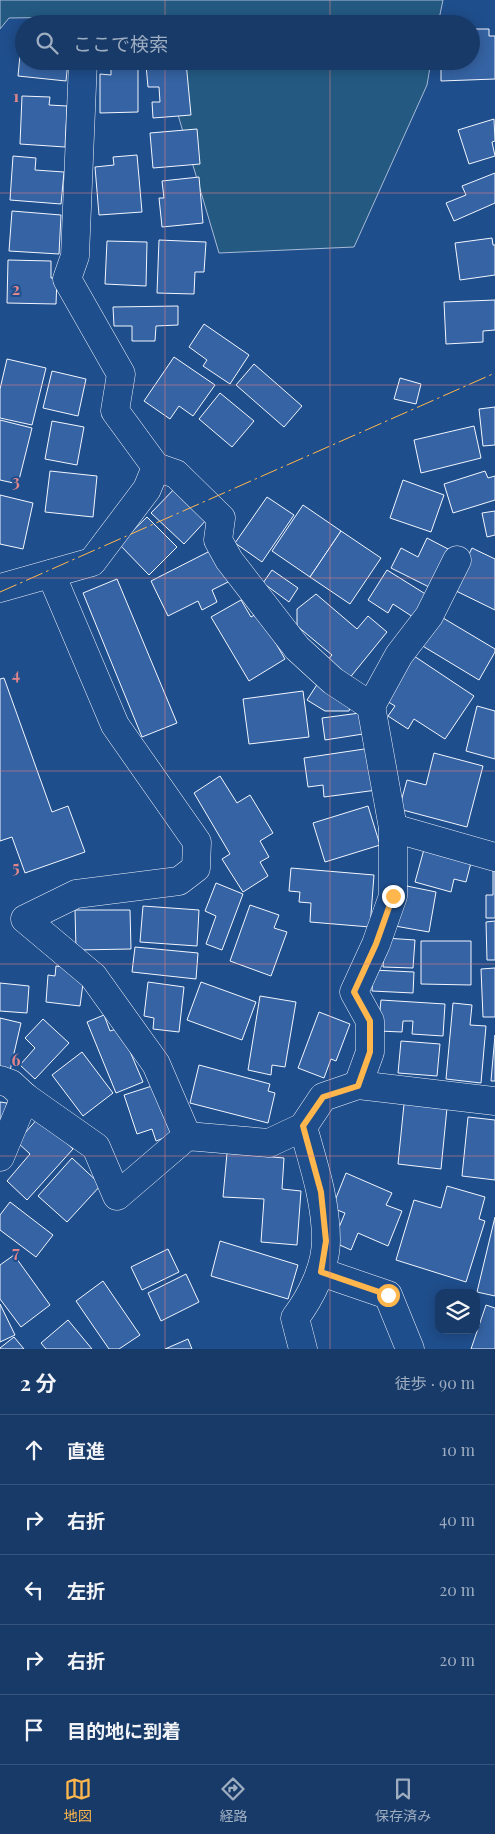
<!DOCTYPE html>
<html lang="ja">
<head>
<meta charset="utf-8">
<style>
	:root { --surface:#173a69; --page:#244571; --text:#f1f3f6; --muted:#9eadc0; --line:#36547d; --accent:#ffb74d }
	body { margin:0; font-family:"Playfair Display","Noto Sans JP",serif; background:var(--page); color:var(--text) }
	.controls { position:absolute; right:15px; bottom:15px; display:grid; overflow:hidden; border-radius:10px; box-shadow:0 2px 12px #0003 }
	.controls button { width:45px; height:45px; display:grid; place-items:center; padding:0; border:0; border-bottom:1px solid var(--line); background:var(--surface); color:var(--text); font:25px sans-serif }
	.stop { position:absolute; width:15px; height:15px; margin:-11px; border:4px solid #ffb74d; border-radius:50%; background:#fff }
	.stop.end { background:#ffb74d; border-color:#fff; box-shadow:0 1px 5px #0008 }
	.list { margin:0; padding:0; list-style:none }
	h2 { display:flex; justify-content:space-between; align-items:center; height:65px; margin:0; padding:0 20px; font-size:21px }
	h2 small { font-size:16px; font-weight:400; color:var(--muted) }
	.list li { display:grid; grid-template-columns:32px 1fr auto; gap:15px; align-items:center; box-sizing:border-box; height:70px; padding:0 20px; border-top:1px solid var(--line) }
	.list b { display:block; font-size:19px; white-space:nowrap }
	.list em { font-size:16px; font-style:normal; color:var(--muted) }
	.icon { flex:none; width:28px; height:28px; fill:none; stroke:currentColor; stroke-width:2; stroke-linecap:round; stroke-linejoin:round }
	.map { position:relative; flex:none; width:495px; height:1349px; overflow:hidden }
	.search { position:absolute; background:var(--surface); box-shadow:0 2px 12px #0003; left:15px; right:15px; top:15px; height:55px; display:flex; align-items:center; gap:12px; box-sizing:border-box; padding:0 18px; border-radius:28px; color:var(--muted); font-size:19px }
	.sheet { height:415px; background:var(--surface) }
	nav { display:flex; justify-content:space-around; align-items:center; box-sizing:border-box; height:70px; border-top:1px solid var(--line); background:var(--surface); font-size:14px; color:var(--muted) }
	nav a { display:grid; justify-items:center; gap:2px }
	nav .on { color:var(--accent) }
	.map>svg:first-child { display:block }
</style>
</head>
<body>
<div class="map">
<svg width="495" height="1349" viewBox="0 0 495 1349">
	<rect width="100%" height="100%" fill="#1f4e8c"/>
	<g fill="#245a82" stroke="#a8bbd7">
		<path d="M0,0H443L438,24H151L148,16L9,18L0,29Z"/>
		<path d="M162,61H431L427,85L354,247L219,253Z"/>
	</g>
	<g fill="#3563a3" stroke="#f2f6ff">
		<path d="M471,29H489V36H495V79L441,81V61H471Z"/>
		<path d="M22,34H24V61H68L66,81L18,76Z"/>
		<path d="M111,61H138V112L100,113V74L111,75Z"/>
		<path d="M186,62L191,115L153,118L152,102H160L159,87H148L146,65Z"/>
		<path d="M22,96L50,97L49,105L67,106L65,147L20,144Z"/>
		<path d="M494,119L495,141L492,142L495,156L469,164L458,130Z"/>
		<path d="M197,129L200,164L153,168L150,133Z"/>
		<path d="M137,155L142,212L99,215L95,167L114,165L113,157Z"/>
		<path d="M13,156L36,158L35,170L64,172L61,204L10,200Z"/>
		<path d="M495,173V203L454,221L446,203L466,195L462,186Z"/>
		<path d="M199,177L203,223L162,227L159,198H164L162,181Z"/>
		<path d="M12,211L61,215L59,254L9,251Z"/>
		<path d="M492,238L493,245H495V275L460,280L455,243Z"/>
		<path d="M159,240L206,242L204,272H195L194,294L157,293Z"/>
		<path d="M107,241L147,242L146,286L105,284Z"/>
		<path d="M8,260L51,261V278H57L56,304L7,303Z"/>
		<path d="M495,300V330L483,331V342L446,344L444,302Z"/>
		<path d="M178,306V325L156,326L155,341H132V326H114L113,307Z"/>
		<path d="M204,324L249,355L230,384L203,366L207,360L189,347Z"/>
		<path d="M174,357L215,385L193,416L179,406L170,419L144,401Z"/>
		<path d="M7,359L46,368L32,425L0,418V389Z"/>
		<path d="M254,364L302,406L284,427L236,385Z"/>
		<path d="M52,371L86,379L78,416L43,408Z"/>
		<path d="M400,378L421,384L416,404L394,399Z"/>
		<path d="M220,393L254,421L232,447L199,419Z"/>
		<path d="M495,407V445L483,446L479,409Z"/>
		<path d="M0,420L32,428L18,484L0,480Z"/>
		<path d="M52,421L84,427L77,465L45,459Z"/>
		<path d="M474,426L481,458L421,473L414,440Z"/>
		<path d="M50,471L97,476L93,517L45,512Z"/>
		<path d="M485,471L488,478L495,476V500L453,513L444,484Z"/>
		<path d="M403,480L444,495L431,532L390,518Z"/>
		<path d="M177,486L209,517L184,544L151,513Z"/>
		<path d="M0,495L33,503L23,549L0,544Z"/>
		<path d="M267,497L294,515L262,562L235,543Z"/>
		<path d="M303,505L341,531L310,577L272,551Z"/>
		<path d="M495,511V535L487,537L482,513Z"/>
		<path d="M147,517L177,547L149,575L119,544Z"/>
		<path d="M341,531L381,558L350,604L310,577Z"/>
		<path d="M427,538L450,550L431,588L391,568L401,548L418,557Z"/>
		<path d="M472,548L495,559V610L452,589Z"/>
		<path d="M210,551L230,581L212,590L217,602L202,610L198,601L168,616L151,581Z"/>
		<path d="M272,570L298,588L289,602L263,583Z"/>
		<path d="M387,570L427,595L413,617L393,604L388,613L368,600Z"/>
		<path d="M117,579L177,723L142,737L83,593Z"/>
		<path d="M316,594L357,629L368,616L387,632L348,680L326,662L332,655L297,626V609Z"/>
		<path d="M241,600L251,617L258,613L285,659L249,681L211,617Z"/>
		<path d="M438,615L495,649V652L479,680L421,645Z"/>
		<path d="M414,656L474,696L445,739L414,719L408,729L388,716L395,706L385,700Z"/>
		<path d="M4,678L52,812L68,806L85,852L25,873L12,837L0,841V679Z"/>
		<path d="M318,683L351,704L349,711H325L307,700Z"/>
		<path d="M303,691L309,737L249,744L243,699Z"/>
		<path d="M477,706L495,711V759L466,751Z"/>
		<path d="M360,713L363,734L325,740L322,718Z"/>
		<path d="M371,748L377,790L324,797L323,785L308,787L304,758Z"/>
		<path d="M434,753L483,766L467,827L399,809L407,780L426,785Z"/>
		<path d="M220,776L237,803L250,795L273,833L260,841L269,857L260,862L268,876L243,892L222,859L230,854L194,793Z"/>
		<path d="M368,806L380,845L325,862L313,823Z"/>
		<path d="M426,842L473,855L466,882L454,879L451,892L415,882Z"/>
		<path d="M291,868L374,875L370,927L310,922L311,903L299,902L300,892L289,891Z"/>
		<path d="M493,869H495V918H486V895H493Z"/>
		<path d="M216,883L243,894L222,950L206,944L216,916L205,911Z"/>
		<path d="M402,885L436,892L429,932L395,926Z"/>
		<path d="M250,905L279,915L274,928L287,932L271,976L230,961Z"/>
		<path d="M143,906L199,910L197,946L140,942Z"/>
		<path d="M75,910H130L131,949L76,950Z"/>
		<path d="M495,921V960H487L486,922Z"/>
		<path d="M385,938L415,940L413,968L383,967Z"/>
		<path d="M421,941H471V985L421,984Z"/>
		<path d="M135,947L198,953L196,979L132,972Z"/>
		<path d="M56,966L71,968L84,976L80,1006L46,1002L48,975L55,976Z"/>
		<path d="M495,968V1017H483L481,969Z"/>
		<path d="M373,970L414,972L413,993L372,991Z"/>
		<path d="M148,982L184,987L179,1032L153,1029L154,1018L144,1016Z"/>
		<path d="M201,982L256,1002L242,1040L187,1020Z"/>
		<path d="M0,983L29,986L27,1013L0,1011Z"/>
		<path d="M260,996L296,1002L285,1067L272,1065L271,1075L248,1070Z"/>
		<path d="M381,1000L445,1004L443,1036L412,1034L413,1021H403L402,1032L378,1031Z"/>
		<path d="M453,1003L472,1005L470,1025L486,1026L481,1083L446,1079Z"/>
		<path d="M319,1012L350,1024L336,1061L331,1059L324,1078L298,1068Z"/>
		<path d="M104,1015L110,1031L120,1028L143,1082L116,1093L87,1022Z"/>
		<path d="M0,1018L21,1023L9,1075L0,1072Z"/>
		<path d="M43,1019L69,1043L35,1079L20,1065L35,1048L25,1038Z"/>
		<path d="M495,1035V1081H491Z"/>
		<path d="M401,1041L440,1044L437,1076L398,1073Z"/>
		<path d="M82,1052L113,1093L83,1116L52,1075Z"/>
		<path d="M199,1065L270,1084L268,1091L275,1093L268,1123L190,1103Z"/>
		<path d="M155,1085L172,1135L156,1141L152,1129L137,1134L124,1095Z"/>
		<path d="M0,1102L7,1103L0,1131Z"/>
		<path d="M404,1104L447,1108L441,1169L398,1164Z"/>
		<path d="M39,1117L73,1149L27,1200L7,1181L30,1154L17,1142Z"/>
		<path d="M468,1117L495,1120V1180L462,1176Z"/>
		<path d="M227,1153L284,1158L282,1189L301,1191L297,1245L261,1242L264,1199L223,1197Z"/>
		<path d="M72,1158L101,1185L67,1222L38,1196Z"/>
		<path d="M346,1173L392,1193L386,1205L402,1211L388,1246L358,1233L351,1250L333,1242L345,1213L332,1208Z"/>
		<path d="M447,1186L485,1197L479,1219L485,1221L466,1282L396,1260L414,1200L441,1208Z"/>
		<path d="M10,1202L53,1235L36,1257L0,1230V1215Z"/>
		<path d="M495,1217V1296L477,1292Z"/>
		<path d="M220,1241L298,1265L288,1299L211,1276Z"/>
		<path d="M168,1249L179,1272L142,1290L131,1267Z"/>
		<path d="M14,1255L50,1305L21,1327L0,1299V1265Z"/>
		<path d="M186,1274L199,1302L161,1321L148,1293Z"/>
		<path d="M103,1281L140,1335L119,1349H109L76,1301Z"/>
		<path d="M0,1304L15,1335L0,1342Z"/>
		<path d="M486,1305L495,1308V1349H471Z"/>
		<path d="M68,1320L92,1349H46L41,1343Z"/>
		<path d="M14,1337L24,1349H0V1348Z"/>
		<path d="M188,1339L192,1349H165Z"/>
	</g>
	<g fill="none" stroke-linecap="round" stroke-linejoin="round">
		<g stroke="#f2f6ff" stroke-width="29">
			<g id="minor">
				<path d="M156,467L176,474L221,518L218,540L229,560L297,648L333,681L371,706L393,828V896L376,944L354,992L370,1021V1052L358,1085"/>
				<path d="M51,574L115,725L197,842L196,868L179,881L76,894L25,919L93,976L156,1064L187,1136"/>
				<path d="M0,588L92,562L147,489L156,467L115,411L121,374L67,279L75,256L83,61"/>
				<path d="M371,706L399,655L429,616L457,560"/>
				<path d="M393,828L495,857"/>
				<path d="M0,1080L11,1084L25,1097L96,1147L117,1196L187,1136L269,1143L303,1127L323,1097L358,1085L495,1101"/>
				<path d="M0,1157L25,1097"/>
				<path d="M321,1272L388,1295L410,1349"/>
				<path d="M303,1349L295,1318C311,1297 326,1267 326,1240C326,1201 313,1163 303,1127"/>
			</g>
		</g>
		<use href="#minor" stroke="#1f4e8c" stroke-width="28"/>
		<path stroke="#ffb74d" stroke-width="1" stroke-dasharray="18 4 2.5 4" stroke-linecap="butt" d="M0,592L495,373"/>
	</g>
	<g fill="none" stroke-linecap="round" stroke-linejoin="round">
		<path stroke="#ffb74d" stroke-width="6" d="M388,1295L321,1272L326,1241L321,1192L303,1126L323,1097L358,1086L370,1052V1021L354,992L376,944L393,896"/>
	</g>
	<path fill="none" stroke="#e38589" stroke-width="1" stroke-opacity="0.55" d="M165,0V24M330,0V24M165,61V1349M330,61V1349M0,193H495M0,385H495M0,578H495M0,771H495M0,964H495M0,1156H495"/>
	<g font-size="16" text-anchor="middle" font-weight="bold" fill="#e38589" stroke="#1f4e8c" stroke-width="4" stroke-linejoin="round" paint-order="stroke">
		<text x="16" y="102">1</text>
		<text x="16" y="295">2</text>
		<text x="16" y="487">3</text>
		<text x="16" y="680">4</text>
		<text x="16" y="873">5</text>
		<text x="16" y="1066">6</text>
		<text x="16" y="1258">7</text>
	</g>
</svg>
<div class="controls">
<button><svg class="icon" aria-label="layers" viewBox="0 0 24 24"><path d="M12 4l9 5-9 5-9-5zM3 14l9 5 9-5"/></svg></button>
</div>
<div class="stop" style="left:388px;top:1295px"></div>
<div class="stop end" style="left:393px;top:896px"></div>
<div class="search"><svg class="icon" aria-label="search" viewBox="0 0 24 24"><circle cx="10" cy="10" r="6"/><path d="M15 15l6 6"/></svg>ここで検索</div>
</div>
<section class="sheet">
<h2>2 分<small>徒歩 · 90 m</small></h2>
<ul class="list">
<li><svg class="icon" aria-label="ahead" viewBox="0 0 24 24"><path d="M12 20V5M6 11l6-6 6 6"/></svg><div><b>直進</b></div><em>10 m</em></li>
<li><svg class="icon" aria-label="right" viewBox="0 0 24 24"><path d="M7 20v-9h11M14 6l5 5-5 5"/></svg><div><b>右折</b></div><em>40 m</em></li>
<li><svg class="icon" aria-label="left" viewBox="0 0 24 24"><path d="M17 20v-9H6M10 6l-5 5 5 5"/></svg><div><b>左折</b></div><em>20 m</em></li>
<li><svg class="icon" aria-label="right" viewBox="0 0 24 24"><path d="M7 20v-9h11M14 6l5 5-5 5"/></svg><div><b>右折</b></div><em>20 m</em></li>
<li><svg class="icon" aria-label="arrive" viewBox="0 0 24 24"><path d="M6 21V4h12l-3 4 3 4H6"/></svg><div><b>目的地に到着</b></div></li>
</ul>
</section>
<nav>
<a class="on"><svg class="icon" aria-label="map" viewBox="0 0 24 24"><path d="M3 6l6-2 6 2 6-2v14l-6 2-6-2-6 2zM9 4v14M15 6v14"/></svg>地図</a>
<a><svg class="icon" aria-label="directions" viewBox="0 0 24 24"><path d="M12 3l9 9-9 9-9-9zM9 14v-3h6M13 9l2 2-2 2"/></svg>経路</a>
<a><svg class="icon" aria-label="saved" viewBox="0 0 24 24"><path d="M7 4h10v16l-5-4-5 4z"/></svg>保存済み</a>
</nav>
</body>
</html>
